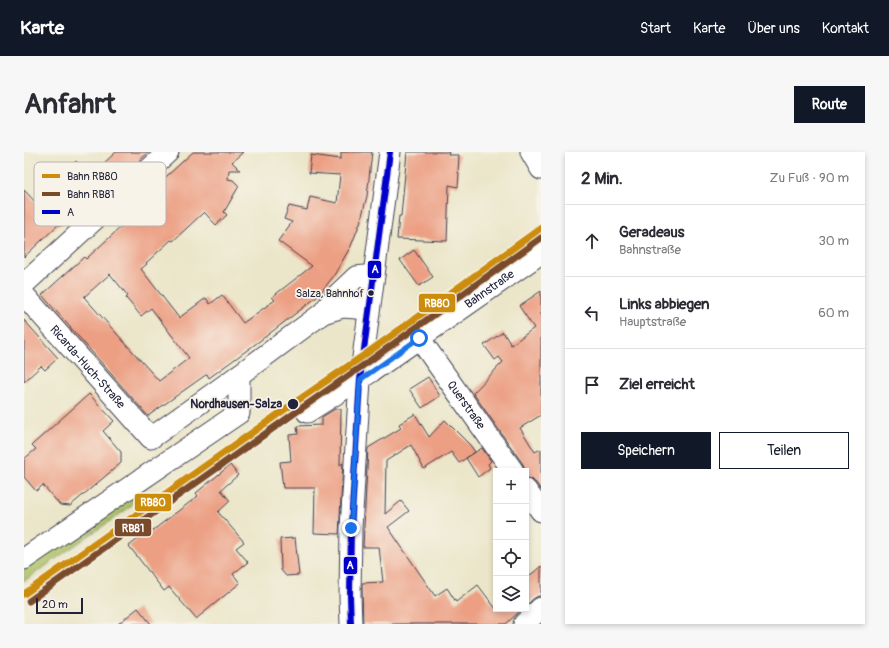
<!DOCTYPE html>
<html lang="de">
<head>
<meta charset="utf-8">
<style>
	:root { --surface:#fff; --page:#f7f7f7; --text:#2b2b33; --muted:#7c7c81; --line:#e1e1e2; --accent:#111827 }
	body { margin:0; font-family:Pangolin,sans-serif; background:var(--page); color:var(--text) }
	.controls { position:absolute; right:12px; bottom:12px; display:grid; overflow:hidden; border-radius:0px; box-shadow:0 2px 6px #0003 }
	.controls button { width:36px; height:36px; display:grid; place-items:center; padding:0; border:0; border-bottom:1px solid var(--line); background:var(--surface); color:var(--text); font:20px sans-serif }
	.scale { position:absolute; left:12px; bottom:10px; width:47px; box-sizing:border-box; padding-left:4px; border:2px solid #22223b; border-top:0; font-size:11px; line-height:14px; white-space:nowrap; color:#22223b; -webkit-text-stroke:3px #f7f3e8; paint-order:stroke }
	.stop { position:absolute; width:12px; height:12px; margin:-9px; border:3px solid #1a73e8; border-radius:50%; background:#fff }
	.stop.end { background:#1a73e8; border-color:#fff; box-shadow:0 1px 4px #0008 }
	.list { margin:0; padding:0; list-style:none }
	h2 { display:flex; justify-content:space-between; align-items:center; height:52px; margin:0; padding:0 16px; font-size:17px }
	h2 small { font-size:13px; font-weight:400; color:var(--muted) }
	.list li { display:grid; grid-template-columns:26px 1fr auto; gap:12px; align-items:center; box-sizing:border-box; height:72px; padding:0 16px; border-top:1px solid var(--line) }
	.list b { display:block; font-size:15px; white-space:nowrap }
	.list p { margin:0; font-size:13px; white-space:nowrap; color:var(--muted) }
	.list em { font-size:13px; font-style:normal; color:var(--muted) }
	.actions { display:flex; gap:8px; padding:12px 16px }
	.actions a { flex:1; padding:9px 0; border:1px solid var(--accent); border-radius:0px; text-align:center; font-size:14px; color:var(--accent) }
	.actions .main { background:var(--accent); color:#fff }
	.icon { flex:none; width:22px; height:22px; fill:none; stroke:currentColor; stroke-width:2; stroke-linecap:round; stroke-linejoin:round }
	.map { position:relative; flex:none; width:517px; height:472px; overflow:hidden; border-radius:0px }
	header { display:flex; align-items:center; gap:24px; box-sizing:border-box; height:56px; padding:0 20px; background:var(--accent); color:#fff }
	header strong { font-size:19px }
	nav { display:flex; gap:22px; margin-inline-start:auto; font-size:14px }
	.intro { display:flex; align-items:center; justify-content:space-between; box-sizing:border-box; height:96px; padding:0 24px }
	h1 { margin:0; font-size:28px }
	.button { padding:10px 18px; border-radius:0px; background:var(--accent); color:#fff; font-size:14px; font-weight:700 }
	main { display:flex; gap:24px; padding:0 24px }
	aside { flex:1; background:var(--surface); border-radius:0px; box-shadow:0 2px 6px #0003 }
	.map>svg:first-child { display:block }
</style>
</head>
<body>
<header>
<strong>Karte</strong>
<nav><a>Start</a><a>Karte</a><a>Über uns</a><a>Kontakt</a></nav>
</header>
<div class="intro"><h1>Anfahrt</h1><a class="button">Route</a></div>
<main>
<div class="map">
<svg width="517" height="472" viewBox="0 0 517 472">
	<rect width="100%" height="100%" fill="#f7f3e8"/>
	<filter id="ink" filterUnits="userSpaceOnUse"><feTurbulence type="fractalNoise" baseFrequency=".025" numOctaves="2"/><feDisplacementMap in="SourceGraphic" scale="8" xChannelSelector="R" yChannelSelector="G"/><feConvolveMatrix kernelMatrix="1 2 1 2 8 2 1 2 1" color-interpolation-filters="sRGB"/></filter>
	<filter id="wash" filterUnits="userSpaceOnUse"><feTurbulence type="fractalNoise" baseFrequency=".012" numOctaves="4" result="noise"/><feDisplacementMap in="SourceGraphic" scale="16" xChannelSelector="R" yChannelSelector="G"/><feGaussianBlur stdDeviation="0.9" result="paint"/><feColorMatrix in="noise" values="0 0 0 0 0 0 0 0 0 0 0 0 0 0 0 0 0 1.4 0 .05"/><feComposite in="paint" operator="in"/></filter>
	<g filter="url(#wash)">
		<rect width="100%" height="100%" fill="#ebe6c9"/>
		<path fill="#adc368" stroke="#687252" d="M222,254L226,262L112,342L106,355L0,429V403Z"/>
		<g id="blocks">
			<g fill="#ec9f83" fill-rule="evenodd">
				<path d="M92,0H125L81,40L77,35L36,74L35,72L0,105V38L19,58L49,31L40,21L52,9L66,24Z"/>
				<path d="M169,0H219L208,10L216,18H205L204,27L209,28L215,34L200,60L203,63L192,73L180,60L149,89L147,88L122,111L123,112L117,117L155,166L182,146L186,152L198,143L219,171L251,148L248,145L288,114L254,89L268,70L260,67L265,54L283,58L286,45L313,51L316,23L285,21L287,3L317,7V0H348L343,44L336,71L327,94L309,125L293,145L241,185L185,226L183,222L124,264L18,143L60,105L62,107L110,63L106,58ZM86,122L104,144L102,146L117,164L127,156L165,206L135,229L60,145Z"/>
				<path d="M383,0H425L424,3H435L434,21H435L434,35L425,33L423,89L373,87L375,64H377Z"/>
				<path d="M390,98L409,125L395,134L376,108Z"/>
				<path d="M517,139V263L496,276L511,300L517,297V338L512,331L507,327L503,326L502,325V319H501L499,312L449,241L479,210L475,205L471,208L460,193L479,180L487,193L510,176L495,154Z"/>
				<path d="M0,168L34,206L21,218L17,214L0,230Z"/>
				<path d="M404,225L416,244L398,256L385,237Z"/>
				<path d="M65,242L90,269L79,279L97,300V311L46,354L36,353L19,333L12,339L0,325V307L12,297L8,293Z"/>
				<path d="M311,257H317L316,313L319,311L315,382L290,381L291,336H259L256,310L267,309L265,283L274,282L273,274L298,273V265Z"/>
				<path d="M391,262L405,285L421,268L446,293L451,300L435,311L427,300L400,317L387,293L362,309L361,362L377,349L385,359L364,375L411,444L423,436L432,450L454,433L472,457H498L482,472H339L338,431L359,430L355,395H339L344,296L377,276L375,272Z"/>
				<path d="M458,296L467,309L464,312L466,316L454,325L442,306Z"/>
				<path d="M206,313L214,323L197,338L206,349L194,360L220,390L212,396L224,410L209,422L216,431L172,467L145,435L140,439L105,394L123,380L124,382L174,344L172,341Z"/>
				<path d="M271,386L275,423L262,424L257,418L256,387Z"/>
				<path d="M517,414V444H514L509,447L503,453L502,427Z"/>
				<path d="M114,456L127,472H94Z"/>
			</g>
		</g>
	</g>
	<g filter="url(#ink)">
		<use href="#blocks" fill-opacity="0" stroke="#403f50" stroke-width="1"/>
		<g fill="none" stroke-linecap="round" stroke-linejoin="round">
			<g stroke="#403f50" stroke-width="23">
				<g id="minor">
					<path d="M507,0L517,17"/>
					<path d="M0,132L144,0"/>
					<path id="s1" d="M0,143L127,286L215,223L299,161L312,144L332,125L350,123"/>
					<path d="M299,161L319,155L345,157"/>
					<path id="s2" d="M395,186L489,319"/>
					<path id="s3" d="M283,260L348,219L517,101"/>
					<path d="M502,338L517,359"/>
					<path d="M0,407L215,261V223"/>
					<path d="M327,472L326,444L327,376L336,228L350,123L366,0"/>
					<path d="M500,472L517,456"/>
				</g>
			</g>
			<use href="#minor" stroke="#fff" stroke-width="21"/>
			<g stroke="#f7f3e8" stroke-width="9">
				<path id="bus-1" d="M327,472L326,444L327,376L336,228L366,0"/>
			</g>
			<use href="#bus-1" stroke="#0000cd" stroke-width="6"/>
			<g stroke="#f7f3e8" stroke-width="10">
				<path id="rail-1" d="M0,442L270,251L339,204L517,76"/>
			</g>
			<g stroke="#f7f3e8" stroke-width="10">
				<path id="rail-2" d="M5,449L275,258L344,210L517,86"/>
			</g>
			<use href="#rail-1" stroke="#cc8c0c" stroke-width="7"/>
			<use href="#rail-2" stroke="#7a4b2a" stroke-width="7"/>
		</g>
	</g>
	<g fill="none" stroke-linecap="round" stroke-linejoin="round" filter="url(#ink)">
		<path stroke="#1a73e8" stroke-width="5" d="M327,376L336,228L395,186"/>
	</g>
	<g fill="#22223b" stroke="#f7f3e8" stroke-width="1.5">
		<circle cx="347" cy="141" r="3.5"/>
		<circle cx="269" cy="252" r="6"/>
	</g>
	<g text-anchor="middle" dominant-baseline="central" stroke-width="3.5" stroke-linejoin="round" paint-order="stroke">
		<g font-size="11" fill="#22223b" stroke="#f7f3e8" text-anchor="end">
			<text x="340" y="141">Salza, Bahnhof</text>
		</g>
		<g font-size="12" fill="#22223b" stroke="#f7f3e8">
			<text stroke="none"><textPath href="#s3" startOffset="220">Bahnstraße</textPath></text>
			<text stroke="none"><textPath href="#s1" startOffset="96">Ricarda-Huch-Straße</textPath></text>
			<text stroke="none"><textPath href="#s2" startOffset="82">Querstraße</textPath></text>
		</g>
		<g font-size="12" font-weight="bold" fill="#22223b" stroke="#f7f3e8" text-anchor="end">
			<text x="258" y="252">Nordhausen-Salza</text>
		</g>
	</g>
	<rect x="10" y="10" width="132" height="64" rx="6" fill="#f7f3e8" stroke="#b7b4b4" stroke-width="1"/>
	<rect x="18" y="22" width="18" height="4" fill="#cc8c0c"/>
	<rect x="18" y="40" width="18" height="4" fill="#7a4b2a"/>
	<rect x="18" y="58" width="18" height="4" fill="#0000cd"/>
	<g font-size="11" fill="#22223b">
		<text x="43" y="28">Bahn RB80</text>
		<text x="43" y="46">Bahn RB81</text>
		<text x="43" y="64">A</text>
	</g>
	<g stroke="#f7f3e8" stroke-width="1.5">
		<rect x="343" y="108" width="15" height="19" rx="4" fill="#0000cd"/>
		<rect x="394" y="141" width="38" height="20" rx="4" fill="#cc8c0c"/>
		<rect x="110" y="341" width="38" height="19" rx="4" fill="#cc8c0c"/>
		<rect x="90" y="366" width="38" height="19" rx="4" fill="#7a4b2a"/>
		<rect x="319" y="404" width="15" height="19" rx="4" fill="#0000cd"/>
	</g>
	<g font-size="11" text-anchor="middle" font-weight="bold" fill="#fff">
		<text x="351" y="121">A</text>
		<text x="413" y="155">RB80</text>
		<text x="129" y="354">RB80</text>
		<text x="109" y="380">RB81</text>
		<text x="326" y="417">A</text>
	</g>
</svg>
<div class="controls">
<button>+</button>
<button>−</button>
<button><svg class="icon" aria-label="locate" viewBox="0 0 24 24"><circle cx="12" cy="12" r="6"/><path d="M12 2v4M12 18v4M2 12h4M18 12h4"/></svg></button>
<button><svg class="icon" aria-label="layers" viewBox="0 0 24 24"><path d="M12 4l9 5-9 5-9-5zM3 14l9 5 9-5"/></svg></button>
</div>
<div class="scale">20 m</div>
<div class="stop" style="left:395px;top:186px"></div>
<div class="stop end" style="left:327px;top:376px"></div>
</div>
<aside>
<h2>2 Min.<small>Zu Fuß · 90 m</small></h2>
<ul class="list">
<li><svg class="icon" aria-label="ahead" viewBox="0 0 24 24"><path d="M12 20V5M6 11l6-6 6 6"/></svg><div><b>Geradeaus</b><p>Bahnstraße</p></div><em>30 m</em></li>
<li><svg class="icon" aria-label="left" viewBox="0 0 24 24"><path d="M17 20v-9H6M10 6l-5 5 5 5"/></svg><div><b>Links abbiegen</b><p>Hauptstraße</p></div><em>60 m</em></li>
<li><svg class="icon" aria-label="arrive" viewBox="0 0 24 24"><path d="M6 21V4h12l-3 4 3 4H6"/></svg><div><b>Ziel erreicht</b></div></li>
</ul>
<div class="actions"><a class="main">Speichern</a><a>Teilen</a></div>
</aside>
</main>
</body>
</html>
